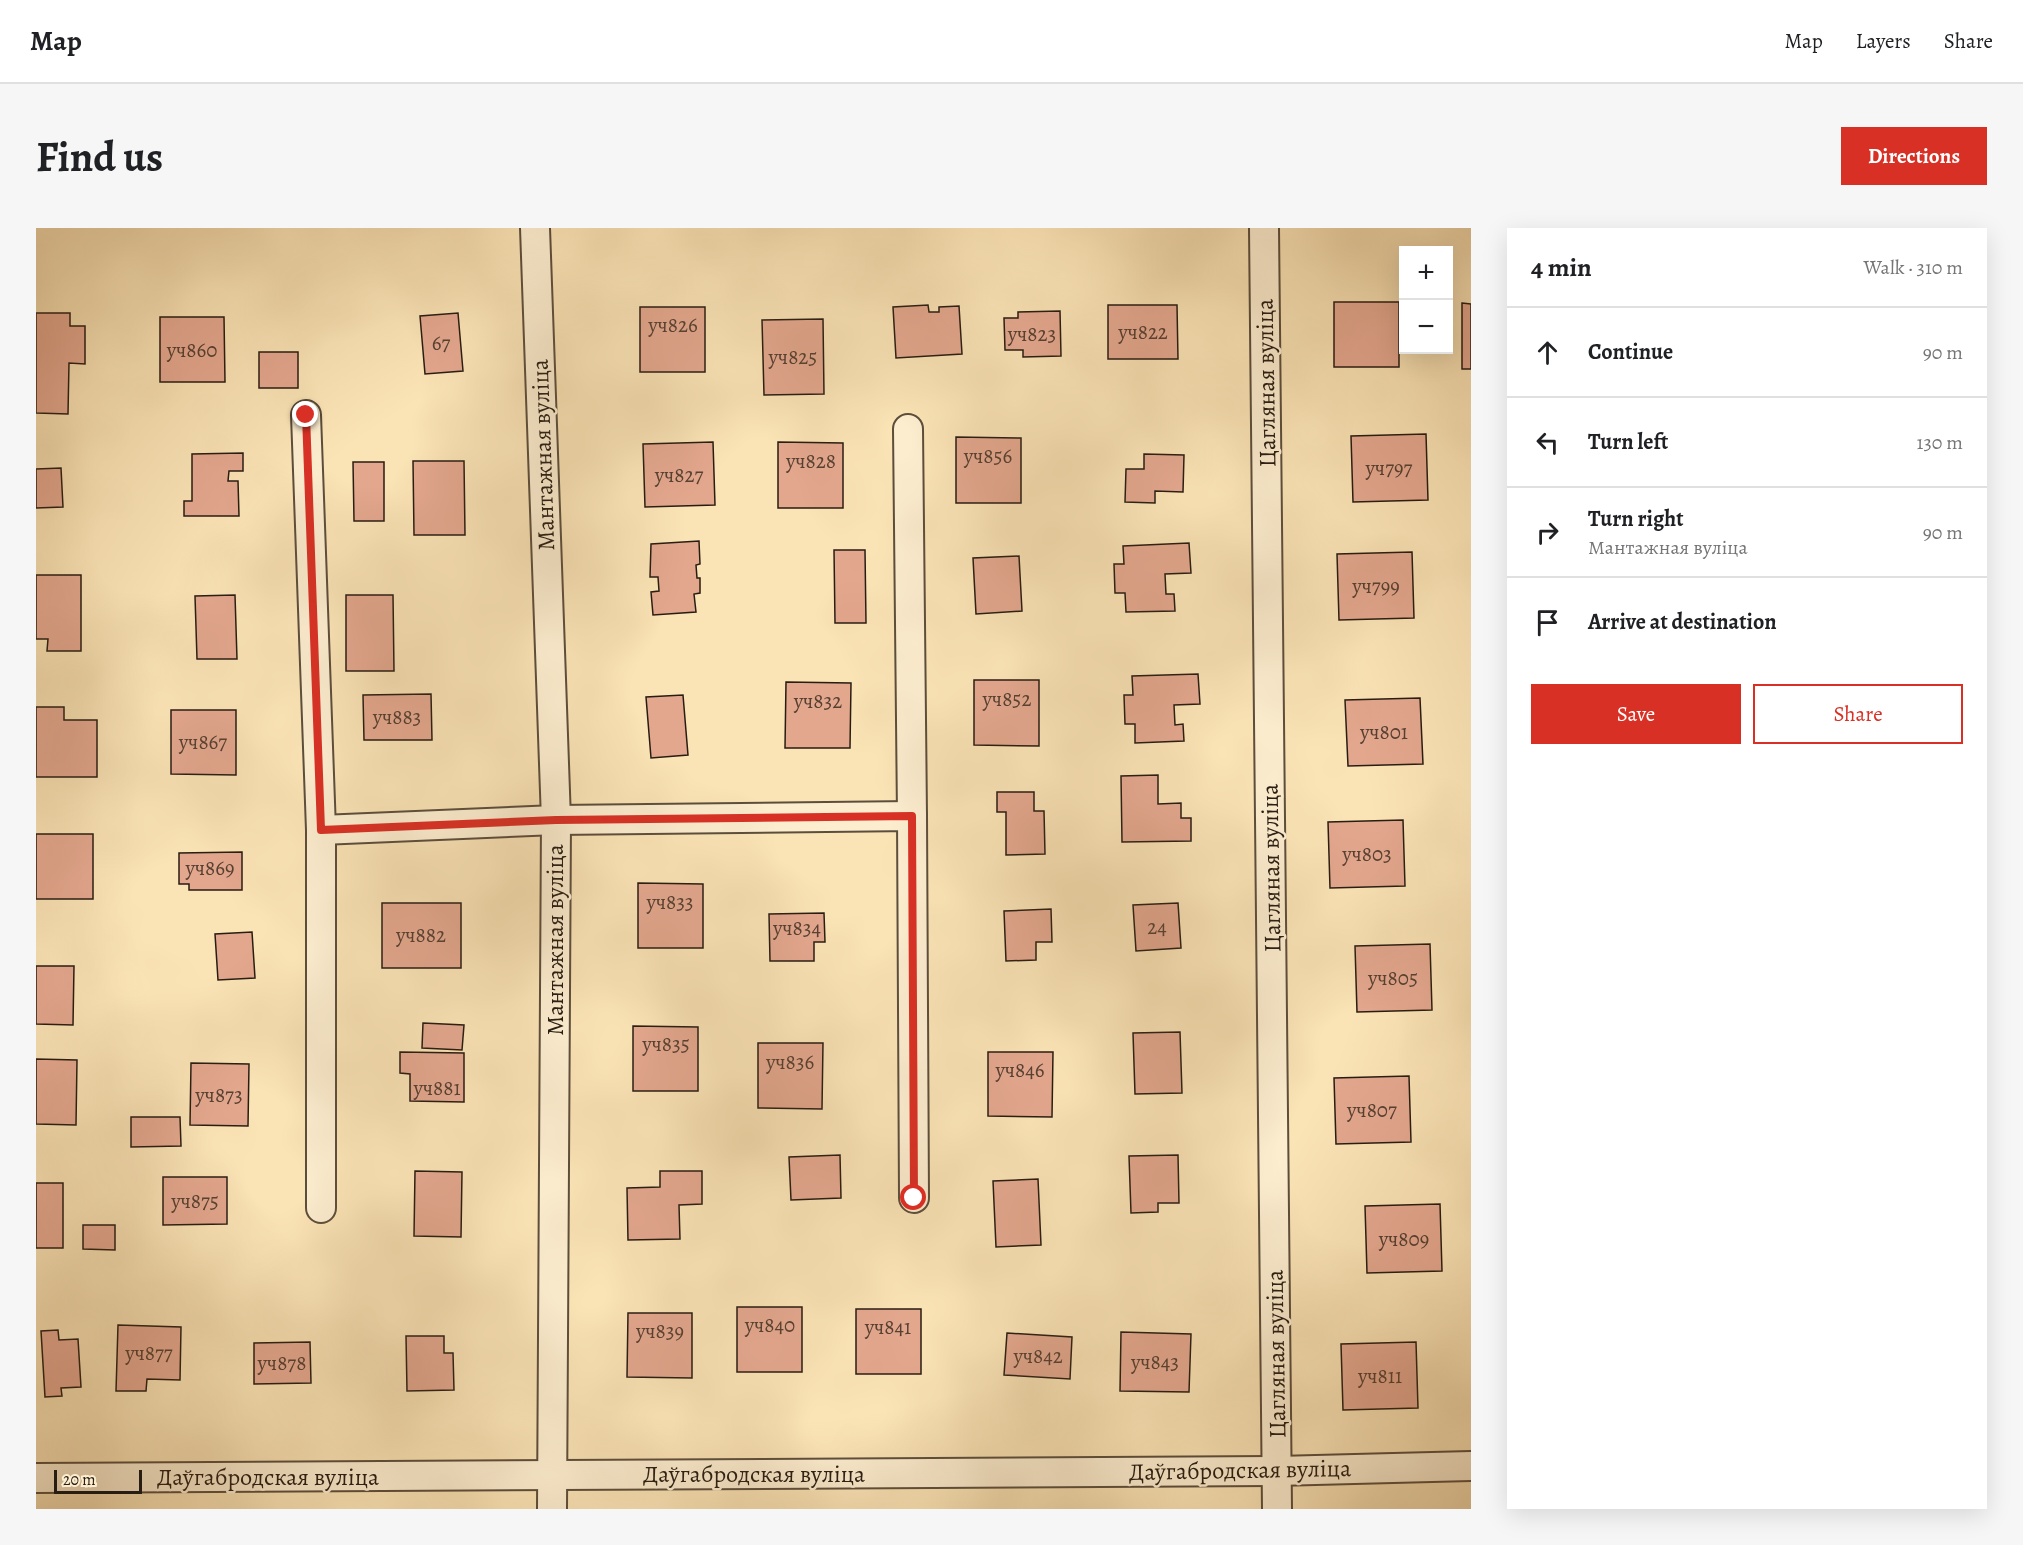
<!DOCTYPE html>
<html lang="en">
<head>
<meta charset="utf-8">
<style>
	:root { --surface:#fff; --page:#f6f6f6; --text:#202124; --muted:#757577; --line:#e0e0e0; --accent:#d93025 }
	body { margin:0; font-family:Alegreya,serif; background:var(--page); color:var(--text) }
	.controls { position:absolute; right:18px; top:18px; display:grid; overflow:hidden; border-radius:0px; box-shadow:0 6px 24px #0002 }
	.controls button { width:54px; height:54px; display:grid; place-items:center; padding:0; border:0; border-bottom:2px solid var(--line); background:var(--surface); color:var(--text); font:30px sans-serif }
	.scale { position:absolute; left:18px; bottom:15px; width:88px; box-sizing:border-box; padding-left:6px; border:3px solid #281d13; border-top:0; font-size:16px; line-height:21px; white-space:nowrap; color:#281d13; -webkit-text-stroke:4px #fcedcf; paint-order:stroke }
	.stop { position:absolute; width:18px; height:18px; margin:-14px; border:4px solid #d93025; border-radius:50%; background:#fff }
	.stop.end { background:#d93025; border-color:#fff; box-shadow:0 2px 6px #0008 }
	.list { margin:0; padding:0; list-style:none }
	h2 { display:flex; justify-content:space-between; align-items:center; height:78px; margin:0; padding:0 24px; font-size:26px }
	h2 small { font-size:20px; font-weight:400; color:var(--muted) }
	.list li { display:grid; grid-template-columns:39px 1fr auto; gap:18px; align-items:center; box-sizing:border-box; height:90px; padding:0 24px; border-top:2px solid var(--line) }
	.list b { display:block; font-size:22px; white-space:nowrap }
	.list p { margin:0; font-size:20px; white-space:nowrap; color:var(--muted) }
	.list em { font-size:20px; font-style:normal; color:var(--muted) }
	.actions { display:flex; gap:12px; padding:18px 24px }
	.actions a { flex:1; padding:14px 0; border:2px solid var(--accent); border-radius:0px; text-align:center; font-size:21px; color:var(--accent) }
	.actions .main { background:var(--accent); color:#fff }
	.icon { flex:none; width:33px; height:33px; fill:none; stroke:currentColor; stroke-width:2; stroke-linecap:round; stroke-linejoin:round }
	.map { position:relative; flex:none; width:1435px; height:1281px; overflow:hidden; border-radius:0px }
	header { display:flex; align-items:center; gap:36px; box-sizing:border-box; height:84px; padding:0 30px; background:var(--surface); border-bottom:2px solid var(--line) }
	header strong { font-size:28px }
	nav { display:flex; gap:33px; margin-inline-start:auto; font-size:21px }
	.intro { display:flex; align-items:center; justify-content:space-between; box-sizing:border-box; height:144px; padding:0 36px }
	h1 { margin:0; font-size:42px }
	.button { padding:15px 27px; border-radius:0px; background:var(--accent); color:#fff; font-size:21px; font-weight:700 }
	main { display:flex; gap:36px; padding:0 36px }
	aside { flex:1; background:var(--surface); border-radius:0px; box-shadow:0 6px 24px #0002 }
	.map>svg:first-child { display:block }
</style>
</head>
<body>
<header>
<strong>Map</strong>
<nav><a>Map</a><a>Layers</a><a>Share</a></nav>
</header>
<div class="intro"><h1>Find us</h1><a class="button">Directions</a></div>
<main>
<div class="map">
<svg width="1435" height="1281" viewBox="0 0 1435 1281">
	<rect width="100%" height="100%" fill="#fae3b5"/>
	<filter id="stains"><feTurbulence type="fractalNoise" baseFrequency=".00333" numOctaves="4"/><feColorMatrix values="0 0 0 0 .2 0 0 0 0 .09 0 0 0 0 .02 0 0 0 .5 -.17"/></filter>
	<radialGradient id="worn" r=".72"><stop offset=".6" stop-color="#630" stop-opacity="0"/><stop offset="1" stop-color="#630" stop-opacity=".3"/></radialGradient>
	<g fill="#e3a78e" stroke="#281d13" stroke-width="1.5">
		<rect x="1298" y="74" width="65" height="65"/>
		<path d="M1426,75L1435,76V141H1426Z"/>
		<path d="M892,77L893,84H903V79L923,78L926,126L860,130L857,79Z"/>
		<path d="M1072,77H1141L1142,131H1072Z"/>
		<rect x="604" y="79" width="65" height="65"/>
		<path d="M1024,83L1025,128L987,129V122H969L968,90H982V84Z"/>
		<path d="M0,85H34V98H49V136L33,135L32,186L0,185Z"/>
		<path d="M422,85L427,143L389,146L384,88Z"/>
		<path d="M124,89H188L189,154H124Z"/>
		<path d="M787,91L788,166L728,167L726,92Z"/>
		<rect x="223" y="124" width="39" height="36"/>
		<path d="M1390,206L1392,272L1317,274L1315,208Z"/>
		<path d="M920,209L985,210V275H920Z"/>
		<path d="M677,214L679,277L609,279L607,216Z"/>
		<path d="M742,214L807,215V280H742Z"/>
		<path d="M207,225V243H193L192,253H202L203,288H148V273H156V226Z"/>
		<path d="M1108,226L1148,227L1147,264L1119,263V275L1089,274L1090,241H1108Z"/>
		<path d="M377,233H428L429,307H378Z"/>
		<path d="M317,234H348V293H318Z"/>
		<path d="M25,240L27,279L0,280V241Z"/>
		<path d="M663,313L664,336L660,337L661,350H664V365L658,366L660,384L617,387L615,364L623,363L622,349H614L615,316Z"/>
		<path d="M1153,315L1155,345L1129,346L1130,366H1138L1139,383L1090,384L1089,365H1079L1078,336H1088L1087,318Z"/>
		<path d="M798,322H829L830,395H799Z"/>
		<path d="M1376,324L1378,390L1303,392L1301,326Z"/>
		<path d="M983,328L986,383L940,386L937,330Z"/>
		<path d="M0,347H45V423H11L12,411H0Z"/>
		<path d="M199,367L201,431H161L159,368Z"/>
		<path d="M310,367H357L358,443H310Z"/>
		<path d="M1162,446L1164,476L1138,477L1139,497L1147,496L1148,513L1099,515V496H1089L1088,467H1097L1096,448Z"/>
		<path d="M938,452H1003V518L938,517Z"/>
		<path d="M750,454L815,455L814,520H749Z"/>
		<path d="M395,466L396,512H328L327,467Z"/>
		<path d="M647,467L652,527L615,530L610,469Z"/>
		<path d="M1384,470L1387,536L1312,538L1309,472Z"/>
		<path d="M0,479H28V492H61V549H0Z"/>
		<path d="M135,482H200V547L135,546Z"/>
		<path d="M1122,547V576L1145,575V590H1155V613L1086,614L1085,548Z"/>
		<path d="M961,564H998V583H1008L1009,626L970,627V584H961Z"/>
		<path d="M1367,592L1369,658L1294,660L1292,594Z"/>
		<rect x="0" y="606" width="57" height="65"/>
		<path d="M206,624V662H153V656H143V625Z"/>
		<path d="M602,655L667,656V720H602Z"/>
		<rect x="346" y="675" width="79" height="65"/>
		<path d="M1142,675L1145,720L1100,723L1097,677Z"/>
		<path d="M1015,681L1016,714H1000V732L970,733L968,683Z"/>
		<path d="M788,685L789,714H778V733H734L733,686Z"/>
		<path d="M216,704L219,750L182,752L179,706Z"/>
		<path d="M1394,716L1396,782L1321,784L1319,718Z"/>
		<path d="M0,738H38L37,797L0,796Z"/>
		<path d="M387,795L428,797L426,822L386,820Z"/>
		<path d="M597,798L662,799V863H597Z"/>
		<path d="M1144,804L1146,865L1099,866L1097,805Z"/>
		<path d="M722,815H787L786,881L722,880Z"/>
		<path d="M364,824L428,825V874L374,873V846L364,845Z"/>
		<path d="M952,824H1017L1016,889L952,888Z"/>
		<path d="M0,831L41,832L40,897L0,896Z"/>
		<path d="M155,835L213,836L212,898L154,897Z"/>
		<path d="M1373,848L1375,914L1300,916L1298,850Z"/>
		<path d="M95,889H144L145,918L95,919Z"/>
		<path d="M804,927L805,970L755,972L753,929Z"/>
		<path d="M1142,927L1143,975H1122V984L1095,985L1093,928Z"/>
		<path d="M379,943L426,944L425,1009L378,1008Z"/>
		<path d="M624,943H666V976L643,977L644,1011L592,1012L591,960L624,959Z"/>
		<path d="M127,949H191V996L127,997Z"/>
		<path d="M1002,951L1005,1017L960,1019L957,953Z"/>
		<rect x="0" y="955" width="27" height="65"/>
		<path d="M1404,976L1406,1043L1331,1045L1329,978Z"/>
		<path d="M47,997H79V1022L47,1021Z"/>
		<rect x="701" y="1079" width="65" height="65"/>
		<rect x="820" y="1081" width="65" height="65"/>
		<path d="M592,1085H656V1150L591,1149Z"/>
		<path d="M82,1097L145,1099L144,1152L111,1151L110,1163H80Z"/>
		<path d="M22,1102L23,1112L42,1111L45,1159L25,1160L26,1168L9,1169L5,1103Z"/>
		<path d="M1085,1104L1155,1106L1153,1164L1084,1163Z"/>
		<path d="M971,1105L1036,1109L1034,1151L968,1147Z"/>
		<path d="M370,1108H408V1125H417L418,1162L371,1163Z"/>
		<path d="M274,1114L275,1155L218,1156V1115Z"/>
		<path d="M1380,1114L1382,1180L1307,1182L1305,1116Z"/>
	</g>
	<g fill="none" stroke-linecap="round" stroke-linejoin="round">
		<g stroke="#5c4e3c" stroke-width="32">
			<g id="street">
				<path d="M499,0L520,592L516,1281"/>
				<path d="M1228,0L1241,1281"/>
				<path d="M270,187L285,602V980"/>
				<path d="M872,201L876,588"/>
				<path d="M285,602L520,592L876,588L878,970"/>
				<path d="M0,1250L1241,1243L1435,1238"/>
			</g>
		</g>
		<use href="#street" stroke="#fcedcf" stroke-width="28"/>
	</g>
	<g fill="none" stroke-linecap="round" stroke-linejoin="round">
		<path stroke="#d93025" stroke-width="8" d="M270,187L285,602L520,592L876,588L878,970"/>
	</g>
	<g text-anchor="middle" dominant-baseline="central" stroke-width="5" stroke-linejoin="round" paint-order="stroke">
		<g font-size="21" fill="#574032">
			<text x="637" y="97">уч826</text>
			<text x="1107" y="104">уч822</text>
			<text x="996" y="106">уч823</text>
			<text x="405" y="115">67</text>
			<text x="156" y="122">уч860</text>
			<text x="757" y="129">уч825</text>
			<text x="952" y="228">уч856</text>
			<text x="775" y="233">уч828</text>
			<text x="1353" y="240">уч797</text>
			<text x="643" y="247">уч827</text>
			<text x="1340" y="358">уч799</text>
			<text x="971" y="471">уч852</text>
			<text x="782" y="473">уч832</text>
			<text x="361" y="489">уч883</text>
			<text x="1348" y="504">уч801</text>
			<text x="167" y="514">уч867</text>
			<text x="1331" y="626">уч803</text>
			<text x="174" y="640">уч869</text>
			<text x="634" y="674">уч833</text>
			<text x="1121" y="699">24</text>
			<text x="761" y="700">уч834</text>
			<text x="385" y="707">уч882</text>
			<text x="1357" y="750">уч805</text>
			<text x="630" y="816">уч835</text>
			<text x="754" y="834">уч836</text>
			<text x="984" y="842">уч846</text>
			<text x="401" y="860">уч881</text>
			<text x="183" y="867">уч873</text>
			<text x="1336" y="882">уч807</text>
			<text x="159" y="973">уч875</text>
			<text x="1368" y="1011">уч809</text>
			<text x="734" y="1097">уч840</text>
			<text x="852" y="1099">уч841</text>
			<text x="624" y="1103">уч839</text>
			<text x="113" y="1125">уч877</text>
			<text x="1002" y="1128">уч842</text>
			<text x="1119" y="1134">уч843</text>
			<text x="246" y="1135">уч878</text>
			<text x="1344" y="1148">уч811</text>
		</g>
		<g font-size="24" fill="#281d13" stroke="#fcedcf">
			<text transform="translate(1230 155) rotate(-91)">Цагляная вуліца</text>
			<text transform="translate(507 227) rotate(-92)">Мантажная вуліца</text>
			<text transform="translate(1235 640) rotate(-91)">Цагляная вуліца</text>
			<text transform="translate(519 712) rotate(-90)">Мантажная вуліца</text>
			<text transform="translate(1240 1126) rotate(-91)">Цагляная вуліца</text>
			<text transform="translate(1204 1242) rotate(-1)">Даўгабродская вуліца</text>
			<text x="718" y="1246">Даўгабродская вуліца</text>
			<text x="232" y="1249">Даўгабродская вуліца</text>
		</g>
	</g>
	<rect width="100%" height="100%" filter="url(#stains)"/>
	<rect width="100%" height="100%" fill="url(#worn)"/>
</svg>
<div class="controls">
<button>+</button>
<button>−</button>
</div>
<div class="scale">20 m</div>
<div class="stop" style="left:878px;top:970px"></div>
<div class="stop end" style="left:270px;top:187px"></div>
</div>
<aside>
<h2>4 min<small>Walk · 310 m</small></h2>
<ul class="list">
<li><svg class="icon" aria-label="ahead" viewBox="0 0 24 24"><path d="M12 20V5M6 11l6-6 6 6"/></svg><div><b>Continue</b></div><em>90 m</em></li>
<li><svg class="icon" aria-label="left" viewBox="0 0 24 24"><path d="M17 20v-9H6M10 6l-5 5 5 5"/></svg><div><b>Turn left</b></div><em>130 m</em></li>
<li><svg class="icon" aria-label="right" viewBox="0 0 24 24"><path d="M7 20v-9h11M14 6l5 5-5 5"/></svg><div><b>Turn right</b><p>Мантажная вуліца</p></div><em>90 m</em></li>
<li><svg class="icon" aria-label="arrive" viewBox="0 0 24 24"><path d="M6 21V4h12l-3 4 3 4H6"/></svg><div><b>Arrive at destination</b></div></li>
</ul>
<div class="actions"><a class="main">Save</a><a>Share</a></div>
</aside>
</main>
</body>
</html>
